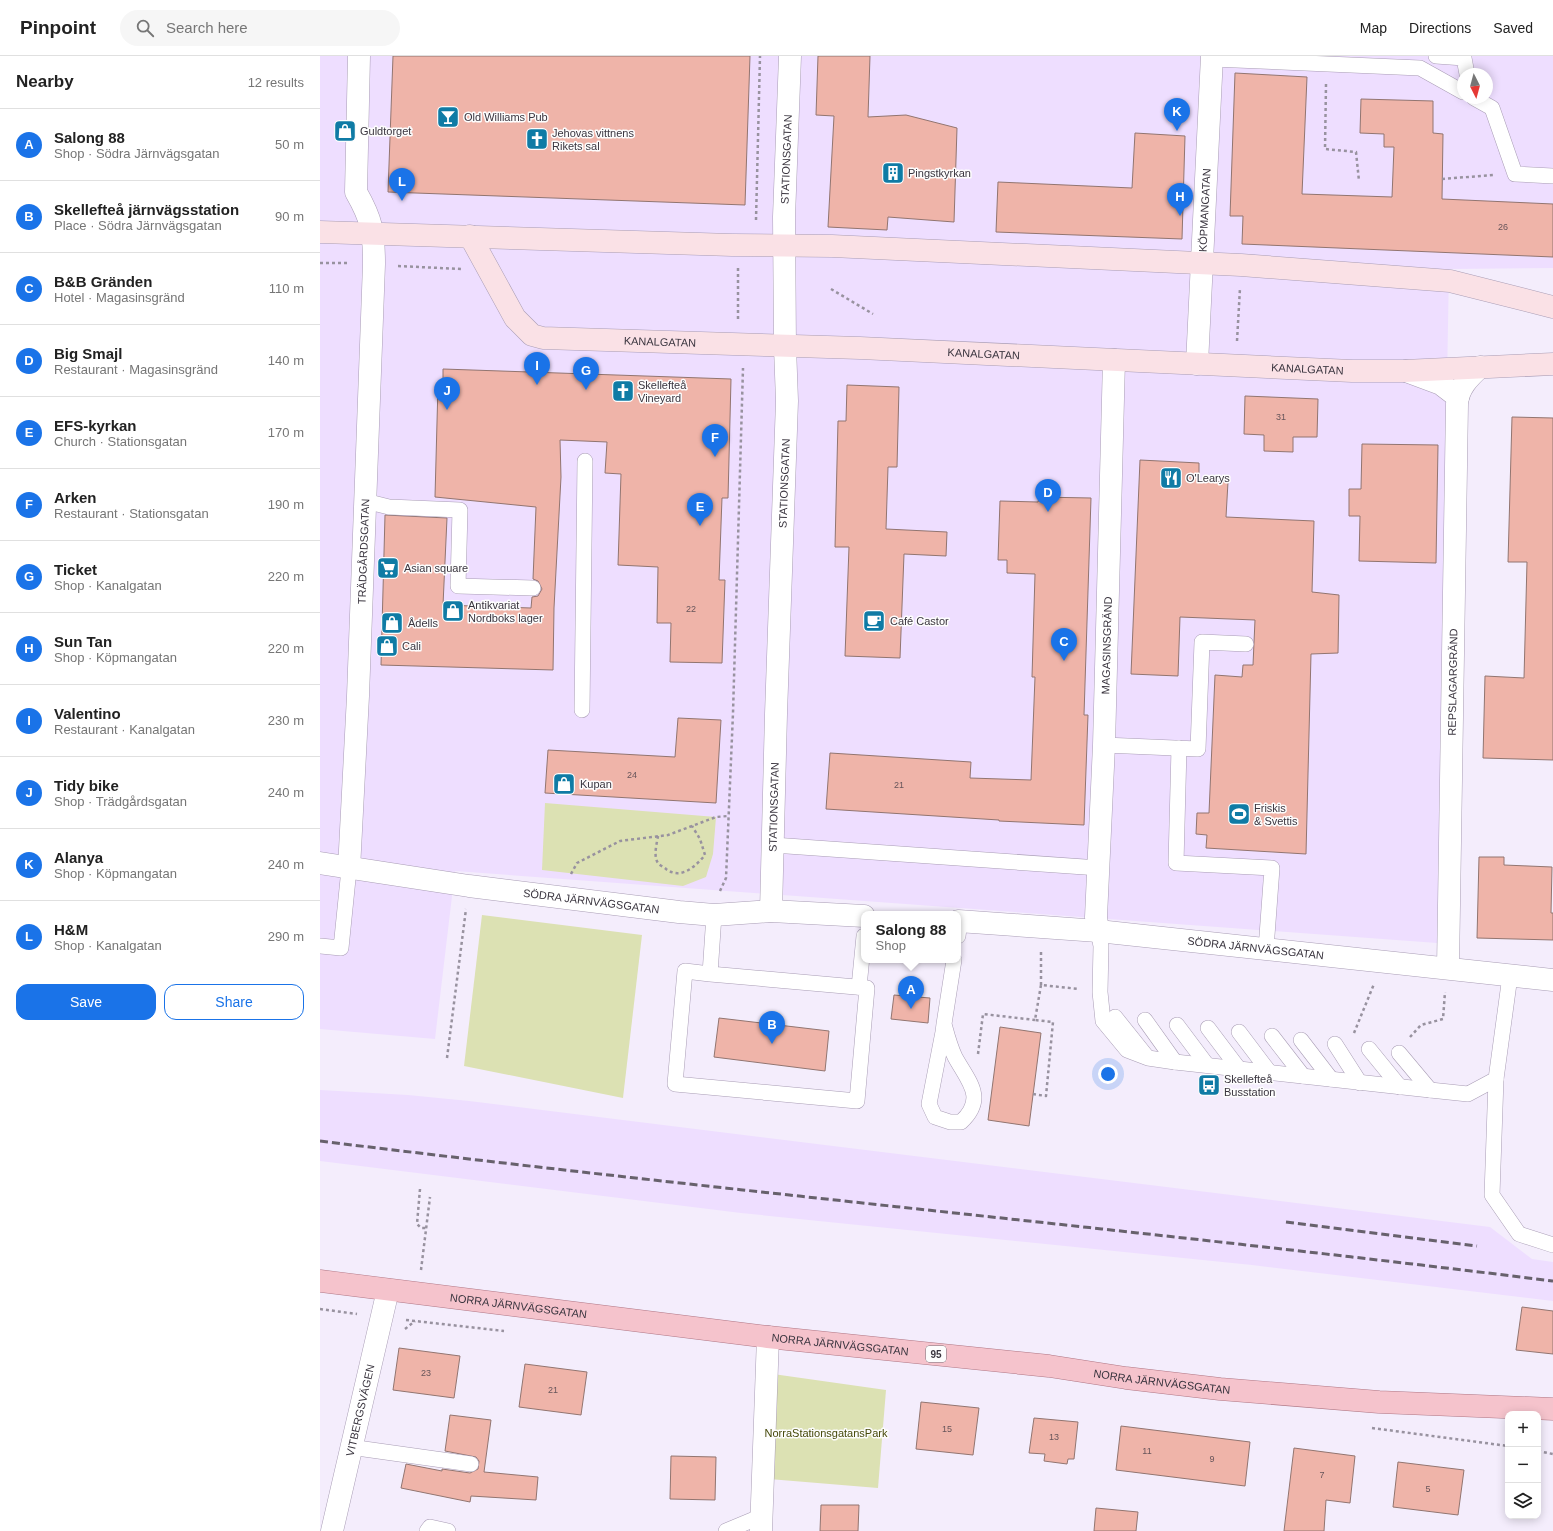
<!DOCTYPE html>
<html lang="en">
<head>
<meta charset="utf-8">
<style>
	:root { --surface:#fff; --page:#f6f6f6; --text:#222; --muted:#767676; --line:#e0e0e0; --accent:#1a73e8 }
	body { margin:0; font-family:Arial,sans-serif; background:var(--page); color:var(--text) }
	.controls { position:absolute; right:12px; bottom:12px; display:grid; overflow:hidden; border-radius:8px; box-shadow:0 2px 10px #0003 }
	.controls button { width:36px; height:36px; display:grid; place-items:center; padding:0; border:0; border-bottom:1px solid var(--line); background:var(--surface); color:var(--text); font:20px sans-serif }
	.compass { position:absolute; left:1137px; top:12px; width:36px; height:36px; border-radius:50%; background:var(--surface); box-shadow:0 2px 10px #0003; rotate:174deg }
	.you { position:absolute; left:788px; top:1018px; width:14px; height:14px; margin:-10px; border:3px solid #fff; border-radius:50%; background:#1a73e8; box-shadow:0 0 0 6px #1a73e833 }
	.badge { display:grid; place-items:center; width:26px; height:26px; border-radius:50%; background:var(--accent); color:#fff; font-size:13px; font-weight:700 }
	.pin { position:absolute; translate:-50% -33px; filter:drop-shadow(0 1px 2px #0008) }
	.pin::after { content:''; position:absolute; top:21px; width:14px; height:12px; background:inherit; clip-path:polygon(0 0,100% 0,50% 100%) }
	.popup { position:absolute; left:541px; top:855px; width:100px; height:52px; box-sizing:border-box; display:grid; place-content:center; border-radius:8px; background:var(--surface); filter:drop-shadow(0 1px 3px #0005); font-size:13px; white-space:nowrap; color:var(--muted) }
	.popup b { font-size:15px; color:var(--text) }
	.popup::after { content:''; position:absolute; left:50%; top:100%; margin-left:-8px; border:8px solid transparent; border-top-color:var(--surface) }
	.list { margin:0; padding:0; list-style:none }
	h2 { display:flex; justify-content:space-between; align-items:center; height:52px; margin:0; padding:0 16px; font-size:17px }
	h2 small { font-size:13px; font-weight:400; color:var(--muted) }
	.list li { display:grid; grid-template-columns:26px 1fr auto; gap:12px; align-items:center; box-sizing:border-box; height:72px; padding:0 16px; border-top:1px solid var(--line) }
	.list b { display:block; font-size:15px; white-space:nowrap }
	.list p { margin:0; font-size:13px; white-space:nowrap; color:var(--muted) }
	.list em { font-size:13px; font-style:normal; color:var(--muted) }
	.actions { display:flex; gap:8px; padding:12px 16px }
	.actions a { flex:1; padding:9px 0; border:1px solid var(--accent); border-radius:12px; text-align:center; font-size:14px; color:var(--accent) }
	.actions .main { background:var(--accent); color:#fff }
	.icon { flex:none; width:22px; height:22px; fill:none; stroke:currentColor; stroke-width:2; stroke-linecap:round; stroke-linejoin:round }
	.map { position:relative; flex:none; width:1233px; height:1475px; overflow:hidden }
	header { display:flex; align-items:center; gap:24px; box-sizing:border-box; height:56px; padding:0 20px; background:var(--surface); border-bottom:1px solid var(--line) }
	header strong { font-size:19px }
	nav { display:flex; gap:22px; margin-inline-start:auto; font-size:14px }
	.search { width:280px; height:36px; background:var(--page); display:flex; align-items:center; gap:10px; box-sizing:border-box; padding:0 14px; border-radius:22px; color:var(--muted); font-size:15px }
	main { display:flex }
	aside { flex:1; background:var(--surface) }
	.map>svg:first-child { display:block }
</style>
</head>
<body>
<header>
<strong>Pinpoint</strong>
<div class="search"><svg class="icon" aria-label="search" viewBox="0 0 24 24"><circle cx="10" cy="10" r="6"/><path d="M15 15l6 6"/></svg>Search here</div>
<nav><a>Map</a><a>Directions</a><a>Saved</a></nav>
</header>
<main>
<aside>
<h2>Nearby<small>12 results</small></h2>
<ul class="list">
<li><span class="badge">A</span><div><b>Salong 88</b><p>Shop · Södra Järnvägsgatan</p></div><em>50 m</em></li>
<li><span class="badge">B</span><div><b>Skellefteå järnvägsstation</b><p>Place · Södra Järnvägsgatan</p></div><em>90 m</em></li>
<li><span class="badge">C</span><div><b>B&amp;B Gränden</b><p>Hotel · Magasinsgränd</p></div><em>110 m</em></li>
<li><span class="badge">D</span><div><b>Big Smajl</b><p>Restaurant · Magasinsgränd</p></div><em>140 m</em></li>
<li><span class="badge">E</span><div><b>EFS-kyrkan</b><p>Church · Stationsgatan</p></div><em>170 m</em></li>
<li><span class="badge">F</span><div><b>Arken</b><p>Restaurant · Stationsgatan</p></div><em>190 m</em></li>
<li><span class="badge">G</span><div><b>Ticket</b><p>Shop · Kanalgatan</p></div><em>220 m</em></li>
<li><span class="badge">H</span><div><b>Sun Tan</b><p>Shop · Köpmangatan</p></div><em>220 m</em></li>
<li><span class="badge">I</span><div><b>Valentino</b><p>Restaurant · Kanalgatan</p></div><em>230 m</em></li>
<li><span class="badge">J</span><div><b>Tidy bike</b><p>Shop · Trädgårdsgatan</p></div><em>240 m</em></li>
<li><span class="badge">K</span><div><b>Alanya</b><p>Shop · Köpmangatan</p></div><em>240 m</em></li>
<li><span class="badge">L</span><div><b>H&amp;M</b><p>Shop · Kanalgatan</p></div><em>290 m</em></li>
</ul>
<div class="actions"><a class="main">Save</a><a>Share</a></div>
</aside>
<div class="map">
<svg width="1233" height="1475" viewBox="0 0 1233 1475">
	<rect width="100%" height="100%" fill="#f4edfc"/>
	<g fill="#eedeff" fill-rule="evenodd">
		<path d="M0,0H1233V212L1129,213L1117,887L135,815L115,983L0,973ZM1143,18H1167V42H1143Z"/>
		<path d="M0,1034L88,1039L149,1045L1170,1171L1212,1203L1233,1206V1245L932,1209L421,1157L0,1105Z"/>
	</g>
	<g fill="#dce1b3">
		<path d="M225,747L396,761L393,798L386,821L363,830L222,814Z"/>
		<path d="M162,859L322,879L303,1042L144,1010Z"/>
		<path d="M453,1318L566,1334L558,1432L449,1423Z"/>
	</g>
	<g fill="#efb4a9" stroke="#927570">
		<path d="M73,0H430L425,149L68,136Z"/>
		<path d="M498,0H550L548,61L586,59L637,72L634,166L568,161L567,174L508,171L514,60L496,59Z"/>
		<path d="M915,17L987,21L982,138L1072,141L1074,91H1064V78L1040,77L1041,43L1113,45V77L1123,78L1122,143L1233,148V201L922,188L923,160H910Z"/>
		<path d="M815,77L865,80L862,183L676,176L678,126L812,132Z"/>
		<path d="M123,313L411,323L408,442H402L399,524H405L402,607L350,606L351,567H337L338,511L298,509L301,418L285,417L287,386L240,384L241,421L234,552L233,614L61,609L65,459L127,462L123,549L211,552L212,541L218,540L222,533L218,525L213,523L216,451L115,441L118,329H123Z"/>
		<path d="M527,329L579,331L577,411H568L566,473L627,476L626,500L584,498L580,602L525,600L529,491H515L518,365H526Z"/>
		<path d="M925,340L998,343L997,381H973V396L944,395V379L924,378Z"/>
		<path d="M1192,361L1233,362V704L1163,702L1165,620L1204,622L1207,506H1188Z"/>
		<path d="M1042,388L1118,389L1116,507L1039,505L1040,460H1029V433H1041Z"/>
		<path d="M820,404L879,407V425L908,426L906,461L994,465L992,536L1019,539L1018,597L991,598L986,798L886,792L887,779L876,778L877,757H889L895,619L922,621L923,609H933L935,564L860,561L858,620L811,618Z"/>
		<path d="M719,441L771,442L764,659H768L764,769L679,765V764L506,753L510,697L651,706L650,722L711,724L715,621H712L715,518L687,517V504H678L680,445L718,446Z"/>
		<path d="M358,662L401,664L396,747L225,737L228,694L355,701Z"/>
		<path d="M1159,801H1184V809L1232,811L1231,857H1233V884L1157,882Z"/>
		<path d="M574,939L610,942L608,967L571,963Z"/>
		<path d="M399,962L509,975L505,1015L394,1001Z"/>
		<path d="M680,971L721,977L709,1070L668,1064Z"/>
		<path d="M1202,1251L1233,1255V1298L1196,1294Z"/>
		<path d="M79,1292L140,1300L134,1342L73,1334Z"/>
		<path d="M205,1308L267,1316L261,1359L199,1351Z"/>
		<path d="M601,1346L659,1352L653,1399L596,1393Z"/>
		<path d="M130,1359L171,1364L164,1416L218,1421L216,1444L151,1440L150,1446L81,1432L86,1408L122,1415V1413L150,1417L158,1413L159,1405L156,1401L125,1395Z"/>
		<path d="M714,1362L758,1366L754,1403H748L747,1408L724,1405L725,1398L709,1397Z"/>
		<path d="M801,1370L930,1386L925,1430L796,1414Z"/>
		<path d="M974,1392L1035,1400L1030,1447L1006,1444L1004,1475H964Z"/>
		<path d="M351,1400L396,1401L395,1444L350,1443Z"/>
		<path d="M1078,1406L1144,1414L1138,1459L1073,1451Z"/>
		<path d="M501,1449H539L538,1475H500Z"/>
		<path d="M776,1452L818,1456L816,1475H774Z"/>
	</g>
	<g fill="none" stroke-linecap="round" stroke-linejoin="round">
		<g stroke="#a99db5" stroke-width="16">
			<g id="lane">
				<path d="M1116,0L1144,2L1147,18"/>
				<path d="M892,3L1100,12L1143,36"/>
				<path d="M1154,42L1172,52L1195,118L1233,120"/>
				<path d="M45,445L69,451L140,454L138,530L213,532"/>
				<path d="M262,654L265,405"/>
				<path d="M784,689L878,693L882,586L926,588"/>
				<path d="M859,692L856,807L952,812L946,893"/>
				<path d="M453,789L779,812"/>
				<path d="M778,875L781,890L780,936L783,965L807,994L828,1002L855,1006L1110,1034L1148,1038L1176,1023L1190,920"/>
				<path d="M638,880L640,865"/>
				<path d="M0,890L21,892L29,813"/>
				<path d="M390,918L547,932L537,1045L355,1028L365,915L390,918L394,859"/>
				<path d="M539,931L544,880"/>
				<path d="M795,961L827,1001"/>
				<path d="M825,964L855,1006"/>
				<path d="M624,968C627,979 630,991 635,1001C648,1025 667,1042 641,1066H630L615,1061L609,1048L623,976L624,968L634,904"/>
				<path d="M857,969L887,1009"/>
				<path d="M888,972L919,1013"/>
				<path d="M919,976L950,1017"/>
				<path d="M952,980L983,1020"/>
				<path d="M981,984L1011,1023"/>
				<path d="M1015,988L1040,1027"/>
				<path d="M1049,993L1080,1031"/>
				<path d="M1079,997L1110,1034"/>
				<path d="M1176,1023L1172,1139L1199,1178L1233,1189"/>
				<path d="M30,1391L151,1408"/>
				<path d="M107,1475L110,1471L128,1475"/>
				<path d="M406,1475L442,1460"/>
			</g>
		</g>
		<g stroke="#a99db5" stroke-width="23">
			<g id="street">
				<path id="s1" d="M877,308L892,0"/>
				<path d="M1086,315L1121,328L1138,341"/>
				<path id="s2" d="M0,807L149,830L359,856L394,859L451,855L544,860"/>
				<path id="s3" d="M29,813L38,640L54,208C54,176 52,164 36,136L39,0"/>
				<path id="s4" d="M451,855L456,658L467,345L465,291L464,161L470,0"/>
				<path id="s5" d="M638,865L778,875L1233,924"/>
				<path id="s6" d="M778,875L776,861L784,689L794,304"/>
				<path id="s7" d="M1128,912L1137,348C1138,332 1149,321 1160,311"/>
				<path id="s8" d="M12,1475L68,1234"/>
				<path d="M441,1475L448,1281"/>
			</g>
		</g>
		<g stroke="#a99db5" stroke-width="23">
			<g id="secondary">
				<path d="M0,176L412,189L512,190L921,209L1130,225L1233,251"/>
				<path id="s9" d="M150,180L195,262L212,279L223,282L540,292L1032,315H1084L1233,308"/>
			</g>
		</g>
		<g stroke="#af7785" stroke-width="23">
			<g id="primary">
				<path id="s10" d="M0,1225L448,1281L729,1310L806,1322L900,1333L1059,1346L1233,1353"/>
			</g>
		</g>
		<g stroke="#98929f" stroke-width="2.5" stroke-dasharray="3 3" stroke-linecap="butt">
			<path d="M1006,28L1005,93L1036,96L1039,125"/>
			<path d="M1122,123L1173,119"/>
			<path d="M436,164L440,0"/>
			<path d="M0,207H29"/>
			<path d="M78,210L141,213"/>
			<path d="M511,233L553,258"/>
			<path d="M418,263V212"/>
			<path d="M917,285L920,232"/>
			<path d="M338,780C337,787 333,800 338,807C339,809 344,811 346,813C361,824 375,811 385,799L380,783L372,770"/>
			<path d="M251,818L257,807L300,785L348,779L396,761L408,760"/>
			<path d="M400,835L406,822L413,657L423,312"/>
			<path d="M721,896V929"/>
			<path d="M1034,977L1054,928"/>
			<path d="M1090,981L1101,969L1123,963L1125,936"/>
			<path d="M658,998L663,958L715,964"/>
			<path d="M127,1002L146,853"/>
			<path d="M713,1038L726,1040L733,966L715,964L721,929L759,933"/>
			<path d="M100,1133L97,1168L101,1172H106"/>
			<path d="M101,1214L110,1141"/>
			<path d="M0,1253L37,1258"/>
			<path d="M86,1264L184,1275"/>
			<path d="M85,1273L95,1265"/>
			<path d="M1052,1372L1188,1390"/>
			<path d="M1218,1395L1233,1398"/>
		</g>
		<use href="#lane" stroke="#fff" stroke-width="15"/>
		<use href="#street" stroke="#fff" stroke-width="22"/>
		<use href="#secondary" stroke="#fae1e6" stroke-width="22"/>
		<use href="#primary" stroke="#f5c3cc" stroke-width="22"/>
		<g stroke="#67616c" stroke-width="3" stroke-dasharray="8 4" stroke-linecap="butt">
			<path d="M0,1085C411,1136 822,1174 1233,1225"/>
			<path d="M966,1166L1157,1190"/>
		</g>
	</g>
	<defs>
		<g id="bar-square" transform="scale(1.15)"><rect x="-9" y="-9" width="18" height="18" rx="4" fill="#0f7ba5" stroke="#fdfdfd"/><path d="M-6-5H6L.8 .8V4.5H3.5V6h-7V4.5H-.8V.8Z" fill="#fff"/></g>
		<g id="shop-square" transform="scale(1.15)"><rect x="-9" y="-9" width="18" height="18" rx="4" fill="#0f7ba5" stroke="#fdfdfd"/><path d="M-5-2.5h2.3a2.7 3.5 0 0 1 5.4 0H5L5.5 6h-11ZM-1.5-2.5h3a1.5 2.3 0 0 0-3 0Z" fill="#fff"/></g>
		<g id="church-square" transform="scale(1.15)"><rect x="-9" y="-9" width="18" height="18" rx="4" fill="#0f7ba5" stroke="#fdfdfd"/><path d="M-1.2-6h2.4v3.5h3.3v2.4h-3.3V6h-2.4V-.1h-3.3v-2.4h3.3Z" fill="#fff"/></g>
		<g id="building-square" transform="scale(1.15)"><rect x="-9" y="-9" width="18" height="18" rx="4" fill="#0f7ba5" stroke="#fdfdfd"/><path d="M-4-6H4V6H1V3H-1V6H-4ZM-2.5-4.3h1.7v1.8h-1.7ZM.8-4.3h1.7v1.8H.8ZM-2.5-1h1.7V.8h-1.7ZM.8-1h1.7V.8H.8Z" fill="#fff"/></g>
		<g id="restaurant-square" transform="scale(1.15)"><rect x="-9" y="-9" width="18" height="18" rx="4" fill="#0f7ba5" stroke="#fdfdfd"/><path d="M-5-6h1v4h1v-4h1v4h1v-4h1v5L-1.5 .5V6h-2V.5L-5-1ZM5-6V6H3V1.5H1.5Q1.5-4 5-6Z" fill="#fff"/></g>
		<g id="supermarket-square" transform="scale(1.15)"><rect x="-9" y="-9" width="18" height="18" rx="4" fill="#0f7ba5" stroke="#fdfdfd"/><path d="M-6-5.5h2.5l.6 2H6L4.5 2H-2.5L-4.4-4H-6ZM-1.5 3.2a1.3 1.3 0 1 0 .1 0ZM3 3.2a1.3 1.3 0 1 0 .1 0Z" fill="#fff"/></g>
		<g id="cafe-square" transform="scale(1.15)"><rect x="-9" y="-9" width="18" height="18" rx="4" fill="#0f7ba5" stroke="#fdfdfd"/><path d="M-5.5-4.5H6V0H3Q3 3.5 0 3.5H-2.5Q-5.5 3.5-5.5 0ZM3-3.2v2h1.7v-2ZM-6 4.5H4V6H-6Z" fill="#fff"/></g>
		<g id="stadium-square" transform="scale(1.15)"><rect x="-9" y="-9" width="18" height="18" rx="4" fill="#0f7ba5" stroke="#fdfdfd"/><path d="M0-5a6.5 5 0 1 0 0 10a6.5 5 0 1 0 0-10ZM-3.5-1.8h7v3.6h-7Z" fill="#fff"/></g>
		<g id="bus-square" transform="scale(1.15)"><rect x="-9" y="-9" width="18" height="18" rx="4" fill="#0f7ba5" stroke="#fdfdfd"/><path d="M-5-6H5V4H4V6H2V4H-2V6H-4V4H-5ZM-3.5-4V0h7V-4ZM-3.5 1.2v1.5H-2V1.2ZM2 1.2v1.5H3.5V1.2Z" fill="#fff"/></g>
	</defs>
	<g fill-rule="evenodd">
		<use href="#bar-square" x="128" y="61"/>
		<use href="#shop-square" x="25" y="75"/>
		<use href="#church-square" x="217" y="83"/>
		<use href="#building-square" x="573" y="117"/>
		<use href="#church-square" x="303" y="335"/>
		<use href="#restaurant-square" x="851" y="422"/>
		<use href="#supermarket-square" x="68" y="512"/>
		<use href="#shop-square" x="133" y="555"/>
		<use href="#cafe-square" x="554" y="565"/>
		<use href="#shop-square" x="72" y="567"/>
		<use href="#shop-square" x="67" y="590"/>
		<use href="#shop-square" x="244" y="728"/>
		<use href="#stadium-square" x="919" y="758"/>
		<use href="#bus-square" x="889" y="1029"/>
	</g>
	<g text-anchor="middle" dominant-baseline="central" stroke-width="3" stroke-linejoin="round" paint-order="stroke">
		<g font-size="9" fill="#67555a">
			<text x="1183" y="171">26</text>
			<text x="961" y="361">31</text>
			<text x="371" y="553">22</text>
			<text x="312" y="719">24</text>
			<text x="579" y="729">21</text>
			<text x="106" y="1317">23</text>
			<text x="233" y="1334">21</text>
			<text x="627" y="1373">15</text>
			<text x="734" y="1381">13</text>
			<text x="827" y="1395">11</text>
			<text x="892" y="1403">9</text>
			<text x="1002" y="1419">7</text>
			<text x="1108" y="1433">5</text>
		</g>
		<rect fill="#fdfdfd" stroke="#747178" stroke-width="1" x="606" y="1290" width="20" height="16" rx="3"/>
		<g font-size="10" font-weight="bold" fill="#3a353f">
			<text x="616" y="1298">95</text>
		</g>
		<g font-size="11" fill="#3a353f" stroke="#fdfdfd" text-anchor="start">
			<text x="144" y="61">Old Williams Pub</text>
			<text x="40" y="75">Guldtorget</text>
			<text x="232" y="77">Jehovas vittnens<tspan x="232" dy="13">Rikets sal</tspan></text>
			<text x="588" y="117">Pingstkyrkan</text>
			<text x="318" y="329">Skellefteå<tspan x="318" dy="13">Vineyard</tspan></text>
			<text x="866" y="422">O'Learys</text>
			<text x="84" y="512">Asian square</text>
			<text x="148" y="549">Antikvariat<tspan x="148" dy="13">Nordboks lager</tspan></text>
			<text x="570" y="565">Café Castor</text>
			<text x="88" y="567">Ådells</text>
			<text x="82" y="590">Cali</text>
			<text x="260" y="728">Kupan</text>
			<text x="934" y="752">Friskis<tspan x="934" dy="13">&amp; Svettis</tspan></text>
			<text x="904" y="1023">Skellefteå<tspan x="904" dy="13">Busstation</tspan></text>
		</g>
		<g font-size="11" fill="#3a353f" stroke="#fdfdfd">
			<text stroke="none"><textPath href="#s4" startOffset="752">STATIONSGATAN</textPath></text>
			<text stroke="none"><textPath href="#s1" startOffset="154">KÖPMANGATAN</textPath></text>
			<text stroke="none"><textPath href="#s9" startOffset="246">KANALGATAN</textPath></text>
			<text stroke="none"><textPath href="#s9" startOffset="570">KANALGATAN</textPath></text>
			<text stroke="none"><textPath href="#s9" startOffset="894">KANALGATAN</textPath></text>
			<text stroke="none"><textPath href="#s4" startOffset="428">STATIONSGATAN</textPath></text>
			<text stroke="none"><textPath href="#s3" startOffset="318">TRÄDGÅRDSGATAN</textPath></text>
			<text stroke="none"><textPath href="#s6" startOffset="286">MAGASINSGRÄND</textPath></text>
			<text stroke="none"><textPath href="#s7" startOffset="286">REPSLAGARGRÄND</textPath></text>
			<text stroke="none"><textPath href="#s4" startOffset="104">STATIONSGATAN</textPath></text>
			<text stroke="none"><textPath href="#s2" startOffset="274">SÖDRA JÄRNVÄGSGATAN</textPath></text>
			<text stroke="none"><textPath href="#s5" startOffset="299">SÖDRA JÄRNVÄGSGATAN</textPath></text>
			<text stroke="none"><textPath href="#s10" startOffset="200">NORRA JÄRNVÄGSGATAN</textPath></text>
			<text stroke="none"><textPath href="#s10" startOffset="524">NORRA JÄRNVÄGSGATAN</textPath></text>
			<text stroke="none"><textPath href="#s10" startOffset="848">NORRA JÄRNVÄGSGATAN</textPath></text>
			<text stroke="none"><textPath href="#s8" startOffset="124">VITBERGSVÄGEN</textPath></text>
		</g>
		<g font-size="11" fill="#46490a" stroke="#fdfdfd">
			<text x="506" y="1377">NorraStationsgatansPark</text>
		</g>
	</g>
</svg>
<div class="controls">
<button>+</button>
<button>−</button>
<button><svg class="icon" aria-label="layers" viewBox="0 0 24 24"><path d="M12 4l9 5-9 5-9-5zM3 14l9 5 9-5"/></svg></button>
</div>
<svg class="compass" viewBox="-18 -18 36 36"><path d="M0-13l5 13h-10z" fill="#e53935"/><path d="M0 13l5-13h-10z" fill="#767676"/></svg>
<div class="you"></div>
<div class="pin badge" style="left:591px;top:953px">A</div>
<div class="popup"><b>Salong 88</b>Shop</div>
<div class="pin badge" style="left:452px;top:988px">B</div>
<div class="pin badge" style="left:744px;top:605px">C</div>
<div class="pin badge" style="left:728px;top:456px">D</div>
<div class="pin badge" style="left:380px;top:470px">E</div>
<div class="pin badge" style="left:395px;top:401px">F</div>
<div class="pin badge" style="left:266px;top:334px">G</div>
<div class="pin badge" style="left:860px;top:160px">H</div>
<div class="pin badge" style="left:217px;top:329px">I</div>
<div class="pin badge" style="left:127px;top:354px">J</div>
<div class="pin badge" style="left:857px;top:75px">K</div>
<div class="pin badge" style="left:82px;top:145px">L</div>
</div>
</main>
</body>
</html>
